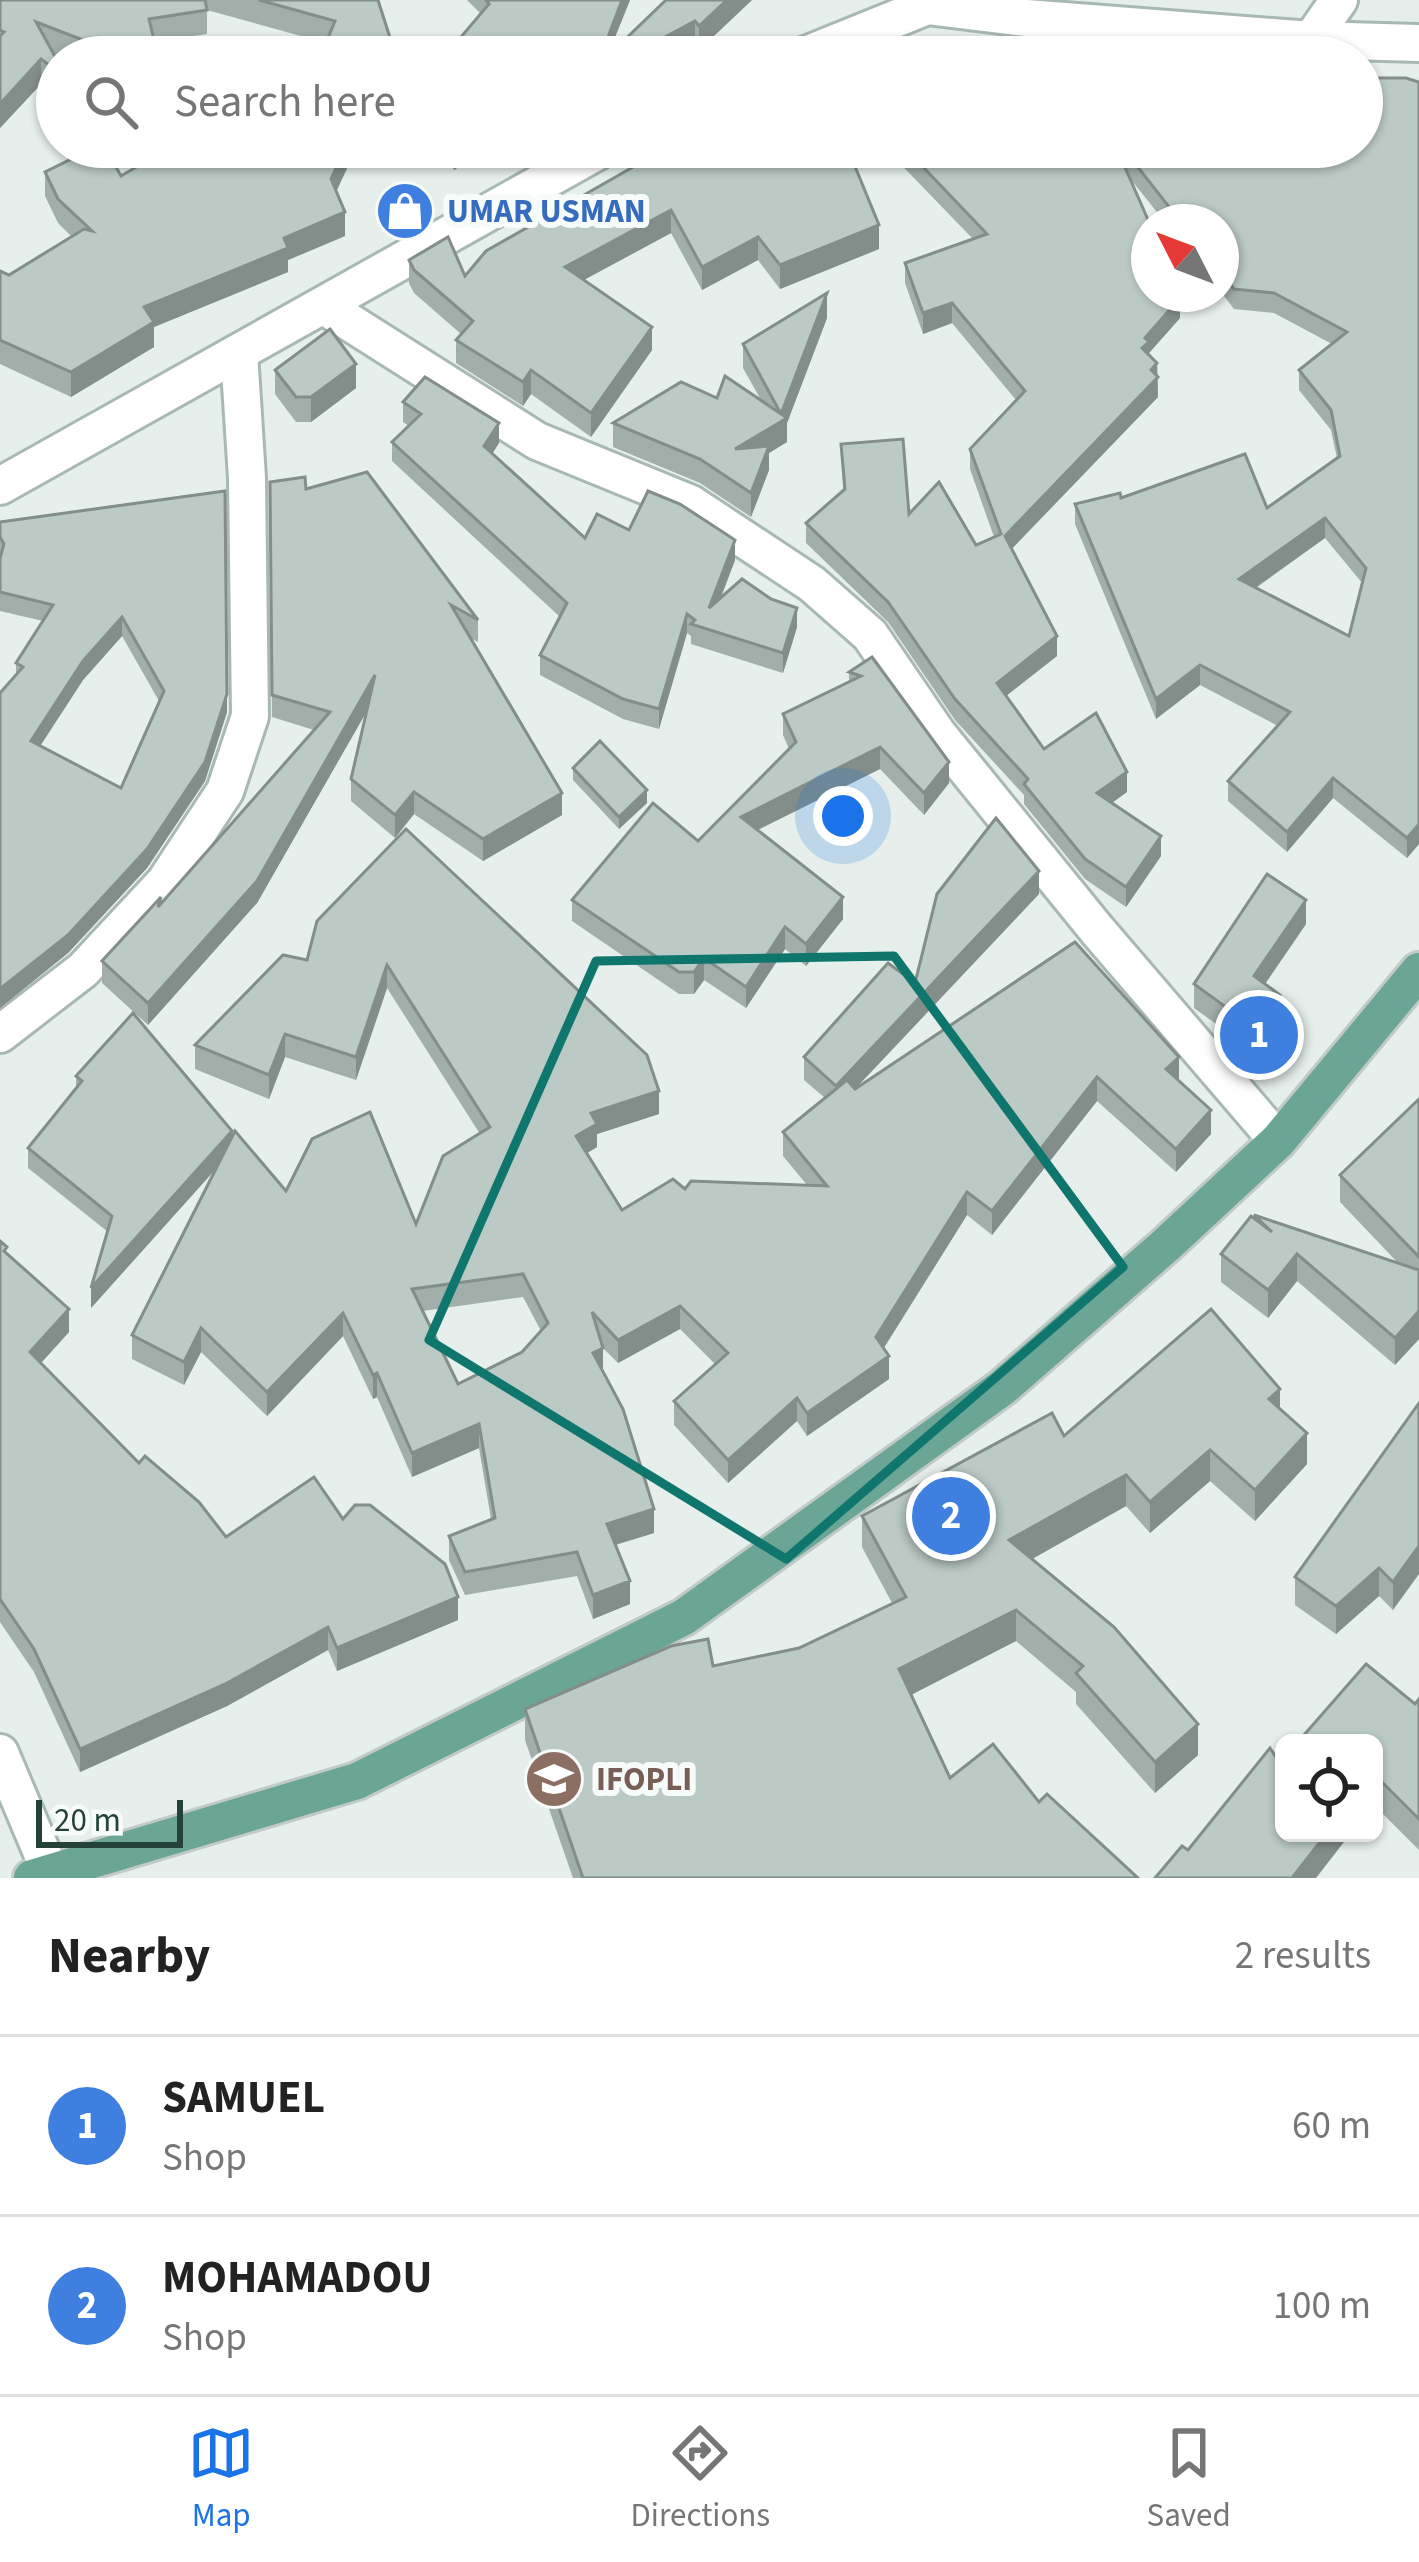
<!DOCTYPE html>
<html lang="en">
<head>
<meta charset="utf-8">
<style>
	:root { --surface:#fff; --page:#f6f6f6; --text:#222; --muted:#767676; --line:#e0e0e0; --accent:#1a73e8 }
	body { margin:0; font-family:"Source Sans 3",sans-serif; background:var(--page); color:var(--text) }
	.controls { position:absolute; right:36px; bottom:36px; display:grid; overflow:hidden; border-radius:18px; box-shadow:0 3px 9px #0004 }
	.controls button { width:108px; height:108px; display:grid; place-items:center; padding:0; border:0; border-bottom:3px solid var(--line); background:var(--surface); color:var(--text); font:60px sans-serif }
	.compass { position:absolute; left:1131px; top:204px; width:108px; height:108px; border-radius:50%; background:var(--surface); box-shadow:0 3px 9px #0004; rotate:312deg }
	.scale { position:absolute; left:36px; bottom:30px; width:147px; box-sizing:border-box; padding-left:12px; border:6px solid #24423a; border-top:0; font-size:33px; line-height:42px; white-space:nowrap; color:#24423a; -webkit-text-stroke:9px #f7fbf9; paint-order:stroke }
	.you { position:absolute; left:843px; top:816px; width:42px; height:42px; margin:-30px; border:9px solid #fff; border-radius:50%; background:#1a73e8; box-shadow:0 0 0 18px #1a73e833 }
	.badge { display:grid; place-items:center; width:78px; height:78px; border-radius:50%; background:var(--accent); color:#fff; font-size:39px; font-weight:700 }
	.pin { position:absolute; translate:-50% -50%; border:6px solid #fff; box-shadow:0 3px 12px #0006 }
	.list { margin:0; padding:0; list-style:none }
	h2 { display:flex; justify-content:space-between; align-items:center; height:156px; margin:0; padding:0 48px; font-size:51px }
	h2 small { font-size:39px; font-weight:400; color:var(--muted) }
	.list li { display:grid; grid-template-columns:78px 1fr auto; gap:36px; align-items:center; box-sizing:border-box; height:180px; padding:0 48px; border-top:3px solid var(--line) }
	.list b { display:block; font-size:45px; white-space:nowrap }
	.list p { margin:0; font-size:39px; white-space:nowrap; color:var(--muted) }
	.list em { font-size:39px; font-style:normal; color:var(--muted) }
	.icon { flex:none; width:66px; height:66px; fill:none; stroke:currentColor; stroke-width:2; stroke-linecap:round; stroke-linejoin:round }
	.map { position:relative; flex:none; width:1419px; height:1878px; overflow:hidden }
	.search { position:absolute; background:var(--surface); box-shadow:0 3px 9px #0004; left:36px; right:36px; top:36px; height:132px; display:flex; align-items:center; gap:30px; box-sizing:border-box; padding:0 42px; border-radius:66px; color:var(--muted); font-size:45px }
	.sheet { height:516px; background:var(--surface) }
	nav { display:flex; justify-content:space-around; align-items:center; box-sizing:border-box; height:168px; border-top:3px solid var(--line); background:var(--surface); font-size:33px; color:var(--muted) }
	nav a { display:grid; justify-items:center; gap:6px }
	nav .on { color:var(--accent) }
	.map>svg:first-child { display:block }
</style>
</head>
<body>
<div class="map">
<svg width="1419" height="1878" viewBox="0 0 1419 1878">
	<rect width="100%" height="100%" fill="#e6efeb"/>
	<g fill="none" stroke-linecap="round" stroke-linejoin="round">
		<g stroke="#a8b8b2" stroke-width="42">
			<g id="street">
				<path d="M1311,40L1339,0"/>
				<path d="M801,57L927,6L1026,18L1311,40L1419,43"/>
				<path d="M324,306L537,441L691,504L812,584L870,635L937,733L1097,930L1278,1141"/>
				<path d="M0,486L605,147"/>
				<path d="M0,1034L83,970L165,882L225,791L250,716L247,478L239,353"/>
				<path d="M0,1753L51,1874"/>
			</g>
		</g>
		<g stroke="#c2cac8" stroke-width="42">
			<path id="primary" d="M32,1878L357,1781L684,1617L1002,1388L1166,1245L1278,1141L1419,971"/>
		</g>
		<use href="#street" stroke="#fff" stroke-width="36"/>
		<use href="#primary" stroke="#6aa596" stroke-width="36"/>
	</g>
	<g fill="#a1aea9" fill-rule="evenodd">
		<path d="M0,0H378L392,57L326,43L207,10V34L155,42L158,57H63L53,53L57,60V95L41,84L0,128Z"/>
		<path d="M467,0H630L607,57L481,14Z"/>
		<path d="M752,0L699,50L695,45L672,57H611V53Z"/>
		<path d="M1419,82V844L1407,858L1333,798L1287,852L1228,801V781L1278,726L1200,685L1156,719L1075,524V504L1121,498L1267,508L1337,458L1331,430L1299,390V370L1332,344L1274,313L1234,309L1221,292V222H1165L1132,181L1180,318L1149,353L1157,363L1158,397L1011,549L1057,656L1006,696L1044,749L1127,792L1112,803L1161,856L1126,907L1085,879L1024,804V795L955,720L888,622L806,543V523L843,490L841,444L909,514L976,545L994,537L970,469V449L1016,400L952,323L923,334L905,283V263L973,239L884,147H1116L1125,163V151ZM1325,538L1363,584L1349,636L1256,588Z"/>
		<path d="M440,147H489L454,170Z"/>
		<path d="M676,151L879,249L780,289L758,260L702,290L671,233L584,280L652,350L591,437L531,394L523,406L456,363V340L461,334L414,293L409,283V260L465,276Z"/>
		<path d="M45,172L337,192L345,236L288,260V272L154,327V347L71,397L0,364V271L9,275L72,237L58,223L45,196Z"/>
		<path d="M827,318L787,423V442L769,453V470L751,517L700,483L613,447V423L717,398L761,400L743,368V344Z"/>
		<path d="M275,370L356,388L311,422H296L275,394Z"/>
		<path d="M403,402L499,443L492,454L585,538L629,530L735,560L721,598L797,627L783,673L691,644V636L687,633L659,729L623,719L540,675V655L560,617L392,461V442L409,426L403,422Z"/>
		<path d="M270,482L306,489L478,620V642L470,638L562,815L483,861L414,814L395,838L351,801V779L366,712L257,903L148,1025L102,983V961L161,903L314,730L272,717Z"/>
		<path d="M225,491L227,712L205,781L147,868L68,953L0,1008V693L16,675V663L43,621L0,611V522ZM122,636L159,701L121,788L40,746L83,680Z"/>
		<path d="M872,657L949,783L924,815L880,769L758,830L843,919L806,966L785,949L746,1008L704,980L694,994H679L572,921V900L698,841L789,749L783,735V714L849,682V672Z"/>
		<path d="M573,768L647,803L619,829L573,780Z"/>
		<path d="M1039,894L857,1087L1075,942L1179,1081L1211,1134L1176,1172L1097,1101L992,1235L967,1215L884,1348L889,1379L807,1436L797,1421L728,1483L674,1425V1401L715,1364L680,1329L618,1363L603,1348V1371L654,1533L616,1545L630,1604L593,1619L577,1576L465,1595L449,1560V1536L491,1519L479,1448L412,1477L377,1397L373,1399L343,1336L267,1416L201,1352L184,1385L132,1359V1335L216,1168L91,1308L108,1232L28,1168V1148L76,1088V1076L232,1137L286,1191L416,1224L480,1134L387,988L356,1080L285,1057L269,1099L195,1069V1045L307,960L317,921L659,1114L597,1134V1147L587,1153L622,1210L685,1189L807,1185L783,1156V1132L825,1098L804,1080V1057L915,983ZM523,1297L541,1331L522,1352L458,1384L423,1311Z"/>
		<path d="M1306,924L1265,984L1280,1019L1256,1053L1194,1008V984Z"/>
		<path d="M1419,1099V1339L1395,1365L1297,1281L1268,1318L1221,1282V1254L1254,1219V1215L1398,1263L1340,1202V1175Z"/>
		<path d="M0,1241L7,1254L69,1332L41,1363L139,1463L226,1537L343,1519L458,1620L337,1671L328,1650L227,1706L80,1772L34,1672L0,1622Z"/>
		<path d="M1419,1403L1393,1610L1379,1596L1336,1634L1295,1605V1577Z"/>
		<path d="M1280,1409L1307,1464L1255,1521L1210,1481L1150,1533L1126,1506L1032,1559L1198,1755L1155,1793L1076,1704V1692L1016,1641L911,1695L950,1778L1039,1802L1138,1878H573L525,1740V1709L799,1648L892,1603L862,1547V1516L1064,1436Z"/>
		<path d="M1419,1699V1850L1381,1812L1374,1743Z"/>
	</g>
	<g fill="#838d89">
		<path d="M622,0H630L607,57H598Z"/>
		<path d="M727,0H752L699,50V26Z"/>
		<path d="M695,21V45L672,57H628Z"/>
		<path d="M41,59V84L0,128V104Z"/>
		<path d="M346,147H357L331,203V179Z"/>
		<path d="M460,147H489L454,170V151Z"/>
		<path d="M671,210V233L565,290V267Z"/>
		<path d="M345,212V236L288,260V272L154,327V347L71,397V372L144,307L284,238Z"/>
		<path d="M879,225V249L780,289V265Z"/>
		<path d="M758,237V260L702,290V267Z"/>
		<path d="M827,293V318L787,423V442L769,453V470L751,517V493L735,449L781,414Z"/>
		<path d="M1180,298V318L1149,353L1142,348L1145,338Z"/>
		<path d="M952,303V323L923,334V313Z"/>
		<path d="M652,327V350L591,437V413Z"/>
		<path d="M1157,363L1158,397L1005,556V536Z"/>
		<path d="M356,364V388L311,422V397Z"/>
		<path d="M531,370V394L523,406V382Z"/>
		<path d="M499,423V443L484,466V446Z"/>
		<path d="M1325,518V538L1239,599V579Z"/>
		<path d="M735,540V560L709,627V608Z"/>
		<path d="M797,608V627L783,673V653Z"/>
		<path d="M687,614V633L659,729V709Z"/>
		<path d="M122,617V636L83,680L31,760V741L83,661Z"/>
		<path d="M1057,636V656L997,703V683Z"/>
		<path d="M1200,665V685L1156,719V699Z"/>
		<path d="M375,675V697L257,903L148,1025V1003Z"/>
		<path d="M227,694V712L205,781L147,868L68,953L0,1008V989Z"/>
		<path d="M880,747V769L741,838V817Z"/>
		<path d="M949,762V783L924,815V793Z"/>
		<path d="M1127,772V792L1097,813V793Z"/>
		<path d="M1333,778V798L1287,852V832Z"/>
		<path d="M647,790V803L619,829V817Z"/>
		<path d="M414,792V814L395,838V815Z"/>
		<path d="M562,793V815L483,861V839Z"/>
		<path d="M1419,824V844L1407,858V838Z"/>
		<path d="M1161,836V856L1126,907V887Z"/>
		<path d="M1039,871V894L836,1109V1086Z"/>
		<path d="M843,897V919L806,966V944Z"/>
		<path d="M1306,900V924L1254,1000V976Z"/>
		<path d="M785,927V949L746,1008V987Z"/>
		<path d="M704,958V980L694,994V972Z"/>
		<path d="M387,965V988L356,1080V1057Z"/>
		<path d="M1280,995V1019L1256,1053V1029Z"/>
		<path d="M285,1034V1057L269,1099V1075Z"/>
		<path d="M1179,1057V1081L1166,1069Z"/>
		<path d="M1097,1077V1101L992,1235V1211Z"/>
		<path d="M659,1091V1114L597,1134V1147L576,1160V1136L591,1113Z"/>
		<path d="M1211,1110V1134L1176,1172V1149Z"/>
		<path d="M232,1131V1151L91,1308V1288Z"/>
		<path d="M967,1192V1215L876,1360V1337Z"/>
		<path d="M1297,1254V1281L1268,1318V1290Z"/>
		<path d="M680,1306V1329L618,1363V1340Z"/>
		<path d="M69,1309V1332L30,1375V1352Z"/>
		<path d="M1419,1311V1339L1395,1365V1338Z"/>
		<path d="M343,1313V1336L267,1416V1392Z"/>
		<path d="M201,1328V1352L184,1385V1362Z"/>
		<path d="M603,1348V1371L593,1353Z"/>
		<path d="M889,1356V1379L807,1436V1413Z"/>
		<path d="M377,1373V1397L373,1399V1375Z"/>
		<path d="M1280,1389V1420L1269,1399Z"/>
		<path d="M797,1398V1421L728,1483V1460Z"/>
		<path d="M479,1424V1448L412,1477V1453Z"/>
		<path d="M1307,1433V1464L1255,1521V1490Z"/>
		<path d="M1210,1450V1481L1150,1533V1502Z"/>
		<path d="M1126,1475V1506L1009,1572V1540Z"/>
		<path d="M654,1509V1533L607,1547V1524Z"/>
		<path d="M1419,1546V1574L1393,1610V1582Z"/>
		<path d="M1379,1568V1596L1336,1634V1606Z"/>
		<path d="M630,1581V1604L593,1619V1595Z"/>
		<path d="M458,1597V1620L337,1671V1648Z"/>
		<path d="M1016,1610V1641L899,1701V1669Z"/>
		<path d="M328,1627V1650L227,1706L80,1772V1749Z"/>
		<path d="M1198,1724V1755L1155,1793V1762Z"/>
		<path d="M1381,1781V1812L1374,1820V1788Z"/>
		<path d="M1327,1833H1351L1316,1878H1292Z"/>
	</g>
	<g fill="#bbcac4" stroke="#838d89" stroke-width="3" fill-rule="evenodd">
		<path d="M0,0H205L207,10L149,19L158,57H127L36,22L57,60V71L41,59L0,104V36L4,32L0,30Z"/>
		<path d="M259,0H378L392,44L386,57H320L335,21Z"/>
		<path d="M486,0H622L602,53L598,57H444L489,4Z"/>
		<path d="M666,0H727L699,26L695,21L628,57H614L611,53Z"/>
		<path d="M1362,78H1406L1419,82V824L1407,838L1333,778L1287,832L1228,781L1290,712L1200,665L1156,699L1075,504L1120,493L1121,498L1245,454L1267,508L1340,456L1331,410L1299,370L1347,332L1274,293L1234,289L1221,272V222H1181L1125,151L1128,147H1362ZM1325,518L1366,568L1349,636L1239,579Z"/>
		<path d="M96,147H105L121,176L170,147H346L331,179L345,212L284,238L288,248L144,307L154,322L71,372L0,340V271L9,275L84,229L92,231L58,199L45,172Z"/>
		<path d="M668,147H674L676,151L683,147H847L879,225L780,265L758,237L702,267L671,210L565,267L652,327L591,413L531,370L523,382L456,340L473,321L414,270L409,260L448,237L465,276L486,251Z"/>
		<path d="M904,147H1116L1149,222V294H1179L1180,298L1145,338L1149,342L1142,348L1157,363L1151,370L1158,377L1005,536L1057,636L997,683L1044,749L1096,713L1127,772L1097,793L1161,836L1126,887L1085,859L1024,784L1028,779L955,699L888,602L806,523L845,489L841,444L903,439L909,514L939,482L976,545L1001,534L970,449L1025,391L952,303L923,313L905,263L987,234Z"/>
		<path d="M827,293L781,414L743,344Z"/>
		<path d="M330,329L356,364L311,397H296L275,370Z"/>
		<path d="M725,376L787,418L735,449L769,446L751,493L700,459L613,423L681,382L717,398Z"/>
		<path d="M425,377L499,423L484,446L585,538L597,514L629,530L648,491L680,504L735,540L709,608L742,579L771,599L797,608L783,653L691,624L695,620L687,614L659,709L623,699L540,655L567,603L392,442L421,414L403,402Z"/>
		<path d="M367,472L478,620L451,605L562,793L483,839L414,792L395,815L351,779L375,675L257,881L148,1003L102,961L161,897L158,907L330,712L272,695L270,482L305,477L306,489Z"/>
		<path d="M225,491L227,694L205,762L147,849L68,935L0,989V693L23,667L16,663L53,605L0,592V558L4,544L0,537V522ZM122,617L164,691L121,788L31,741L83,661Z"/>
		<path d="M872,657L949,762L924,793L880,747L741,817L843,897L806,944L785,927L746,987L704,958L694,972H679L572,900L653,803L698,841L796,742L783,714L861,676L849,672Z"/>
		<path d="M600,741L647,790L619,817L573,768Z"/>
		<path d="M996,818L1039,871L836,1086L804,1057L888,963L915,983L937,894Z"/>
		<path d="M406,829L647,1055L659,1091L591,1113L597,1124L576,1136L622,1210L673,1179L685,1189L691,1181L827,1186L783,1132L847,1080L855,1089L1075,942L1179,1057L1166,1069L1211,1110L1176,1149L1097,1077L992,1211L967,1192L876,1337L889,1356L807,1413L797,1398L728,1460L674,1401L728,1353L680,1306L618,1340L592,1312L603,1348L593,1353L623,1409L654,1509L607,1524L630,1581L593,1595L577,1552L465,1572L449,1536L495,1518L479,1424L412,1453L377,1373L373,1375L343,1313L267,1392L201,1328L184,1362L132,1335L235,1131L286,1191L312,1139L370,1112L416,1224L443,1156L490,1127L387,965L356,1057L285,1034L269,1075L195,1045L283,955L307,960L317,921ZM523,1274L548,1323L522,1352L458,1384L412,1289Z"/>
		<path d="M1267,874L1306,900L1254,976L1280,995L1256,1029L1194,984Z"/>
		<path d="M133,1013L232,1131L91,1288L112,1216L28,1148L82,1081L76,1076Z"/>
		<path d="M1419,1099V1257L1340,1175Z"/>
		<path d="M1254,1215L1419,1270V1311L1395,1338L1297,1254L1268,1290L1221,1254L1251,1216L1272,1232Z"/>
		<path d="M0,1241L7,1247L4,1251L69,1309L30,1352L139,1463L145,1456L199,1502L226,1537L314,1477L343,1519L355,1505H370L445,1564L458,1597L337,1648L328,1627L227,1683L80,1749L34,1649L0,1599Z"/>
		<path d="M1211,1309L1280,1389L1269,1399L1307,1433L1255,1490L1210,1450L1150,1502L1126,1475L1009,1540L1114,1627L1198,1724L1155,1762L1076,1673L1083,1666L1016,1610L899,1669L950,1778L993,1744L1039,1802L1047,1794L1138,1878H583L525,1709L671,1646L708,1639L713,1666L799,1648L906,1597L862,1516L1052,1413L1064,1436Z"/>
		<path d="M1419,1403V1546L1393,1582L1379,1568L1336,1606L1295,1577Z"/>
		<path d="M1366,1664L1415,1704L1419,1699V1819L1381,1781L1374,1788V1743H1297Z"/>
		<path d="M1270,1748L1280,1763L1284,1758V1833H1327L1292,1878H1155L1182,1846L1188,1850Z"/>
	</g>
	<path fill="none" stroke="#0f766e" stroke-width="9" stroke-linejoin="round" d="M894,956L1123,1267L786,1559L429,1340L596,961Z"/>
	<defs>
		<g id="shop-disc" transform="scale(3)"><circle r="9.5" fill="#3f7fe0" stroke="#f7fbf9"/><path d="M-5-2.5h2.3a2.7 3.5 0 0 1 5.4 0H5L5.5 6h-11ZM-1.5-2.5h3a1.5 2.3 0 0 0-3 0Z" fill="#fff"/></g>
		<g id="university-disc" transform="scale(3)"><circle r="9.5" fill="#8d6e63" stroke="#f7fbf9"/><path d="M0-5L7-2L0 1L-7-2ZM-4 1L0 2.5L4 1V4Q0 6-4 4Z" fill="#fff"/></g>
	</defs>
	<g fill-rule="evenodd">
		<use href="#shop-disc" x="405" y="211"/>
		<use href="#university-disc" x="554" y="1779"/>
	</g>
	<g text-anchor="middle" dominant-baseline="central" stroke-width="12" stroke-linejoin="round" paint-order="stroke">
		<g font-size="33" font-weight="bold" fill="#366cbe" stroke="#f7fbf9" text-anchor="start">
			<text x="447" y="211">UMAR USMAN</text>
		</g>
		<g font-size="33" font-weight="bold" fill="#785e54" stroke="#f7fbf9" text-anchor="start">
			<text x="596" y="1779">IFOPLI</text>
		</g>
	</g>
</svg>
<div class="controls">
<button><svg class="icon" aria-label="locate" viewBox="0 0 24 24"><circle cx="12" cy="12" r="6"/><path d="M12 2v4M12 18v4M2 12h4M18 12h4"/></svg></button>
</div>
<svg class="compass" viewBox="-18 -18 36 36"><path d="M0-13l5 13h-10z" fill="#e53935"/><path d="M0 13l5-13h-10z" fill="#767676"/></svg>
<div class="scale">20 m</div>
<div class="you"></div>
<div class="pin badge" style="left:1259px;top:1035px;background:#3f7fe0">1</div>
<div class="pin badge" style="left:951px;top:1516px;background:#3f7fe0">2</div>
<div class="search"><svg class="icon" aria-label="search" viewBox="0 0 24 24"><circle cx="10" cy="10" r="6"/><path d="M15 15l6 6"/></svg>Search here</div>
</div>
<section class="sheet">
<h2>Nearby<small>2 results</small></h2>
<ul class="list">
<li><span class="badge" style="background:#3f7fe0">1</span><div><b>SAMUEL</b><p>Shop</p></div><em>60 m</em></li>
<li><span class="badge" style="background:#3f7fe0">2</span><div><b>MOHAMADOU</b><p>Shop</p></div><em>100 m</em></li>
</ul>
</section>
<nav>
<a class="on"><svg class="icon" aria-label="map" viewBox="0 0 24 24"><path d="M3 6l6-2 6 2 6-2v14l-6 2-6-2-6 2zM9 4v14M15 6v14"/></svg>Map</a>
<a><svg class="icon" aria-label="directions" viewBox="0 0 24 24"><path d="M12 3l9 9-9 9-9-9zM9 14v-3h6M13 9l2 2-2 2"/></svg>Directions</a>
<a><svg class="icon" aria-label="saved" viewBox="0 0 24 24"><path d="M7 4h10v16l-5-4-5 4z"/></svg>Saved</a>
</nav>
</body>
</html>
